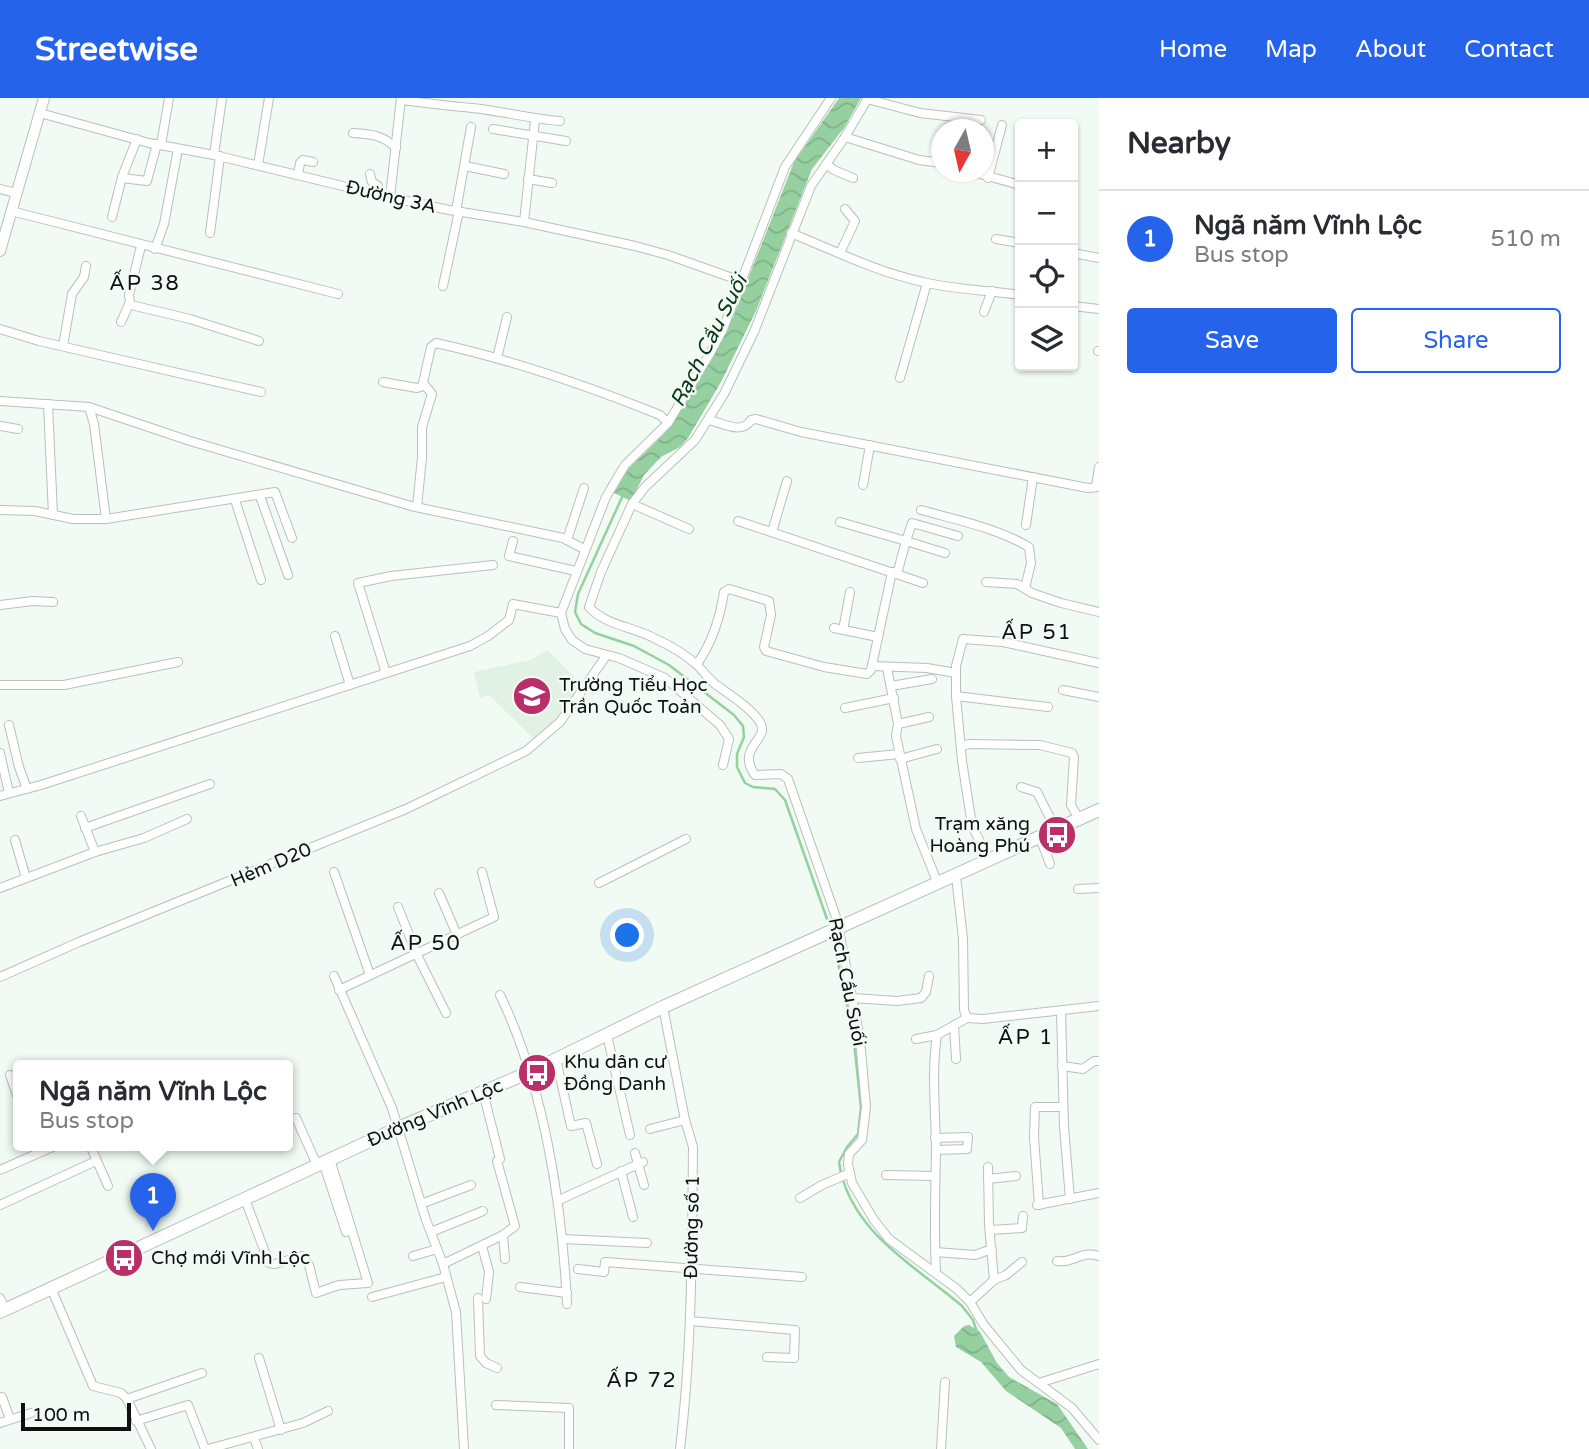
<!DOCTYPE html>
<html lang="en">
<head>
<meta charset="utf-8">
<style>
	:root { --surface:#fff; --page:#f2f2f3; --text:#2b2b33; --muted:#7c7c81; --line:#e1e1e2; --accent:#2563eb }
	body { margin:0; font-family:"Varela Round",sans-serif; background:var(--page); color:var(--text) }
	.controls { position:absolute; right:21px; top:21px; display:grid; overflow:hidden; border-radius:7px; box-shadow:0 2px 5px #0004 }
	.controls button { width:63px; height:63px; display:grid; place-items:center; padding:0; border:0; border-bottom:2px solid var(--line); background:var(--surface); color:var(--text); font:35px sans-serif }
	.compass { position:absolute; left:931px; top:21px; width:63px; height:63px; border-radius:50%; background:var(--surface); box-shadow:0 2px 5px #0004; rotate:188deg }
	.scale { position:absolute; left:21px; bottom:18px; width:110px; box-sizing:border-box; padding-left:7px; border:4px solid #0e110f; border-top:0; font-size:19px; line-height:24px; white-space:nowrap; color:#0e110f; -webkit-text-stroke:5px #f1fbf3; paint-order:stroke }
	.you { position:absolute; left:628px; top:838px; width:24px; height:24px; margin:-18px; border:5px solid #fff; border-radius:50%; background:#1a73e8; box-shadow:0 0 0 10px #1a73e833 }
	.badge { display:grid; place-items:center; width:46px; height:46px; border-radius:50%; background:var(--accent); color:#fff; font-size:23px; font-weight:700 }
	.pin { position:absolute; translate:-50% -58px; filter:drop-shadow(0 2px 4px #0008) }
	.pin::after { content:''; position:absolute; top:37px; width:24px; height:21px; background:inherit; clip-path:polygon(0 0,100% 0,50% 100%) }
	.popup { position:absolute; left:13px; top:962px; width:280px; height:91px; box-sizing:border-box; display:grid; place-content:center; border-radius:7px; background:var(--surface); filter:drop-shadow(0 2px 5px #0005); font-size:23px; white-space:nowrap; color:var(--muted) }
	.popup b { font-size:26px; color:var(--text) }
	.popup::after { content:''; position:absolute; left:50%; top:100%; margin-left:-14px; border:14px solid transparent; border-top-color:var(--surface) }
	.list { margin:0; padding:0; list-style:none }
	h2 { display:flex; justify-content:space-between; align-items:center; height:91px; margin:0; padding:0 28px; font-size:30px }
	h2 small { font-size:23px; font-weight:400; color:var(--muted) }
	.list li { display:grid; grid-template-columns:46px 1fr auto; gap:21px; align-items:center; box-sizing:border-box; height:98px; padding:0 28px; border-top:2px solid var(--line) }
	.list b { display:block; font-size:26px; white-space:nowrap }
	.list p { margin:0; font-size:23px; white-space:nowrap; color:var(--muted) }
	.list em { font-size:23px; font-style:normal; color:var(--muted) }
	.actions { display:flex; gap:14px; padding:21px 28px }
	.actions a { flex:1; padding:16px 0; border:2px solid var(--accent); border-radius:7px; text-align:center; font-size:24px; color:var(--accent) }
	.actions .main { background:var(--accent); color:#fff }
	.icon { flex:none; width:38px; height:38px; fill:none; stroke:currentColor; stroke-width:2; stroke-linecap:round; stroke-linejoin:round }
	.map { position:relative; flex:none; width:1099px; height:1351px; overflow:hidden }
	header { display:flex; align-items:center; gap:42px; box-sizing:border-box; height:98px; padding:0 35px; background:var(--accent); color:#fff }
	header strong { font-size:33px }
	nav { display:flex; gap:38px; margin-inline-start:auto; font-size:24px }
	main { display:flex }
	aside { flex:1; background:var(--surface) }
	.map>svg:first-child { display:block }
</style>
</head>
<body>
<header>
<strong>Streetwise</strong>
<nav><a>Home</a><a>Map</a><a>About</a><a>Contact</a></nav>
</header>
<main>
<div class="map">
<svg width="1099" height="1351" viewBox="0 0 1099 1351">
	<defs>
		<pattern id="water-waves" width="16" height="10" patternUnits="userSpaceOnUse" patternTransform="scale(1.75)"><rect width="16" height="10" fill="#96d0a1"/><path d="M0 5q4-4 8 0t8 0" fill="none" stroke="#80b289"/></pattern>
	</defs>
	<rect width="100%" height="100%" fill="#f1fbf3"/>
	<path fill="#e1f1e4" d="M548,552L582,587L558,622L536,643L489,597L480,600L474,574L531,562Z"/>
	<g fill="url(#water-waves)">
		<path d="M839,0H861L844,30L812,71L756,213L721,284L688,340L680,349L661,359L644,377L631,403L614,395L628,371L664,336L684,308L733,219L794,64Z"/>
		<path d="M969,1227L980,1234L997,1265L1009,1279L1057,1306L1088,1351H1075L1061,1330L1006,1293L981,1264L956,1249L954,1238L964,1228Z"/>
	</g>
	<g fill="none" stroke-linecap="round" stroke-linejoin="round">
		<g stroke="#96d0a1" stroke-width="2.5">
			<path d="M623,397L578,496L575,514L581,526L595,535L634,548L669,567L734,617L743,628L744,639L737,656V669L745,685L753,689L775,691L785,702L827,821"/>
			<path d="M834,846L853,935L861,1009L858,1036L847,1049L839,1064L841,1075"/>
			<path d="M843,1082C861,1140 919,1171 962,1208L973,1222L977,1234"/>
		</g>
		<g stroke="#b8c1b9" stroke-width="10">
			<g id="minor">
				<path d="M868,0L845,39L811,88L754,234L724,296L695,342L645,389L632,406L601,474L589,509C606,528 635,529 656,541C669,547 686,557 697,567C703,573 708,580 715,586C730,597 750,609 760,624C771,642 735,649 755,677L781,676L788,681L837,822L860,941L866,1009L862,1042L849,1056L848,1066L852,1085L874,1122L889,1141L957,1191L970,1204L984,1227L1021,1272L1072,1310L1099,1342"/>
				<path d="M867,1L920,15L981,22"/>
				<path d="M401,2C425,5 448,8 472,10C502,13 530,21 560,23"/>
				<path d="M40,15L149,45L214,57L380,97L449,112L524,124L635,148L668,157L741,183"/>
				<path d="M493,31L566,43"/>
				<path d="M353,35C371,36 383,37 396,50"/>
				<path d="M845,39L919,62L942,65"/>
				<path d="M161,47L169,0"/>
				<path d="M214,57L222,0"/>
				<path d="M826,66L834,72L853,80"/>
				<path d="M258,67L269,0"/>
				<path d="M465,68L504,76"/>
				<path d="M973,74L1020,87"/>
				<path d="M370,76L372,84L378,88L380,97"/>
				<path d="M298,77L300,65L303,62L313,64"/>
				<path d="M122,80L147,83L157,46"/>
				<path d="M988,80L1002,27"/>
				<path d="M528,81L552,85"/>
				<path d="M0,91L16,95"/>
				<path d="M390,99L401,0"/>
				<path d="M11,113L338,196"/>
				<path d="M456,113L471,29"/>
				<path d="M112,119L122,79L137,41"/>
				<path d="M524,124L535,22"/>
				<path d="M210,135L220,58"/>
				<path d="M791,135C835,153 877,174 923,184C955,192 988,192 1020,197"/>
				<path d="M996,141L1020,145"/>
				<path d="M155,151L164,126L178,51"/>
				<path d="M840,155L855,123L845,111"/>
				<path d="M1073,155L1099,160"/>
				<path d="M443,188L459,113"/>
				<path d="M130,204L131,207L190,221L259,243"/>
				<path d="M1073,208L1099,211"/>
				<path d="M984,214L992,193"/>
				<path d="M121,224L130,204L129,197L141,148"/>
				<path d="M0,231L39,243L261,294"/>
				<path d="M63,248L72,196L84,179L86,168"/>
				<path d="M1098,253H1099"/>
				<path d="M497,260L507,219"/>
				<path d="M900,280L927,185"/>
				<path d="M383,284L417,290L424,288"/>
				<path d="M0,303L89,309L190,343L411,408L563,440L584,451"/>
				<path d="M48,306L53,417"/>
				<path d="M89,309L94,326L106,421"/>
				<path d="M709,322C723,325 742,337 751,322L756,321L801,334L1088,390L1099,389"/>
				<path d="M0,328L18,331"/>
				<path d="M863,387L870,347"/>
				<path d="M1096,389L1099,369"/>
				<path d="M260,398L288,477"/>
				<path d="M235,402L261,482"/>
				<path d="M632,406L689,431"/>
				<path d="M417,409L422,359V329L432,296L423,285L431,249L436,245C513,262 588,288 660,317L668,325"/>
				<path d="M0,412L35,413L73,421H106L275,394L292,440"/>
				<path d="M921,412C957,422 997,430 1029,449L1031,465L1025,490"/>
				<path d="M738,423L923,485"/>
				<path d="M840,424L906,443L912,425L958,438"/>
				<path d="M1026,427L1033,379"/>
				<path d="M772,434L787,383"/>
				<path d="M567,442L584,390"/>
				<path d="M513,443L509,458L576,473"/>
				<path d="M897,476L906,443L945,455"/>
				<path d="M986,484L1017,486L1032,495L1061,505L1099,514"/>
				<path d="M0,507L33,503L53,504"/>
				<path d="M834,530L878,539"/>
				<path d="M843,532L850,494"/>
				<path d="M335,538L350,587"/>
				<path d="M697,566C712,545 720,520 724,494L729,491L769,503L771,517L764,549L766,553L824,569L867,576L871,572L892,474"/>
				<path d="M872,568L927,570L956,575"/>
				<path d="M887,570L898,626L896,638L916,731L938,786"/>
				<path d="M386,575L358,485L391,478L493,467"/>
				<path d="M0,587H64L178,564"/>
				<path d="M891,588L932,581"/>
				<path d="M1063,592L1099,599"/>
				<path d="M956,598L1048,609"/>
				<path d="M845,610L894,600"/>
				<path d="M898,626L929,619"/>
				<path d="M9,627L19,669L27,691"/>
				<path d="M961,648L969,646L1040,647L1072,655L1074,659L1071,707L1079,721"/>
				<path d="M0,655L9,695"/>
				<path d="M858,660L899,656"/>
				<path d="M900,661L937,651"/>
				<path d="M723,667L729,641L720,627L665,580L619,560L585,551L572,542L565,531L561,515L606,399L625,367L668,325L709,257L723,231L785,69L831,0"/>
				<path d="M1021,689L1037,694L1056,732"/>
				<path d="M0,698L41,687L470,548L488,538L509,522L513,506L561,515"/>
				<path d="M81,718L95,754"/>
				<path d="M85,730L210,686"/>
				<path d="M1040,740L1050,766"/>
				<path d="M15,742L26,780"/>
				<path d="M989,763L972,727L962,663L956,598V568L963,541L1003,544L1099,565"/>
				<path d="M334,774L370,877"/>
				<path d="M956,778L963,841L964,912L967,920L983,921L1099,908"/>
				<path d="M599,785L686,741"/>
				<path d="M0,790L95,754L144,740L187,721"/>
				<path d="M1078,791L1099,790"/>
				<path d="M439,795L457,837"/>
				<path d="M398,809L417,857L446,915"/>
				<path d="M334,878L392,1010L426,1122L443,1166L456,1214L464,1351"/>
				<path d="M0,879L79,844L406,711L526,653L560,624L606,558"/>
				<path d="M339,892L494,819L482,774"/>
				<path d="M500,897C544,988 562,1105 567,1206"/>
				<path d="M853,900L897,903L921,900L926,894L929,878"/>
				<path d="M663,909L685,1022L693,1049C692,1150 692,1251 680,1351"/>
				<path d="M1061,913L1064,1029L1070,1101"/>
				<path d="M954,928L956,961"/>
				<path d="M607,937L630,1037"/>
				<path d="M916,941L937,937L967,920"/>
				<path d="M556,961L571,1028L586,1025L597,1066"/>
				<path d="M1062,968L1083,971L1094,963H1099"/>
				<path d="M10,977L18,1000"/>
				<path d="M296,1020L317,1067"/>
				<path d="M650,1031L685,1022"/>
				<path d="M935,1040L968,1039L967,1051L936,1052"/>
				<path d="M90,1047L108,1088"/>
				<path d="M635,1055L644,1087"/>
				<path d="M323,1064L346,1134"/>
				<path d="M0,1072L57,1047"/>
				<path d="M621,1073L633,1119"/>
				<path d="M886,1077L935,1078"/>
				<path d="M988,1081L1016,1078"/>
				<path d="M800,1100L822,1087L850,1075"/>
				<path d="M245,1101L269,1165L275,1166L302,1158L309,1167L316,1195L339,1187L368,1185L330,1061"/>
				<path d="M559,1102L643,1064"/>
				<path d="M421,1106L471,1087"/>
				<path d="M0,1107L96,1063"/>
				<path d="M1037,1107L1099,1095"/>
				<path d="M1039,1107L1034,1039L1035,1009H1063"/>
				<path d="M990,1132L1022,1130L1023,1118"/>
				<path d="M431,1134L483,1113"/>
				<path d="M503,1137L505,1161"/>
				<path d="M563,1141L647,1145"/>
				<path d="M482,1148L489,1174L486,1201"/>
				<path d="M935,1154L975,1157L992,1151"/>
				<path d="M413,1158L437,1151"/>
				<path d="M1057,1163C1073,1166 1081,1152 1099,1158"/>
				<path d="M443,1166L503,1137L515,1128L497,1063L500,1061L483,994"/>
				<path d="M578,1171L604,1174L605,1164L802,1179"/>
				<path d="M936,1174C934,1134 935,1095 936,1055C936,1016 931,976 937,937"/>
				<path d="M994,1182L1006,1177L1022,1164"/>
				<path d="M520,1189L567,1195"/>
				<path d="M51,1190L93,1288L121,1295L127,1301L151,1351"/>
				<path d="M372,1199L446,1179"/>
				<path d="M0,1200L5,1211"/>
				<path d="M478,1200L480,1258L486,1265L497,1270"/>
				<path d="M970,1204L994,1182L989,1127L988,1069"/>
				<path d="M690,1223L795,1232L794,1260L767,1259"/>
				<path d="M259,1260L281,1332"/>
				<path d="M1039,1285L1099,1266"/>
				<path d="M2,1299L10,1321"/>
				<path d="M127,1301L202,1275"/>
				<path d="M496,1307L569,1310V1351"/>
				<path d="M136,1323L188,1307L205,1351"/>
				<path d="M0,1325L31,1315"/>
				<path d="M254,1339L258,1351"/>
				<path d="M208,1351L303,1325L328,1313"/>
				<path d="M941,1351L945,1284"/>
			</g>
		</g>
		<g stroke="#b8c1b9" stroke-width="12">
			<path id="tertiary" d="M0,153L44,0"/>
		</g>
		<g stroke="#b8c1b9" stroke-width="14">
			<path id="secondary" d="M0,1214L398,1030L530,974L663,909L1099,712"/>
		</g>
		<use href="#minor" stroke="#fff" stroke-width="8"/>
		<use href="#tertiary" stroke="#fff" stroke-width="10"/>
		<use href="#secondary" stroke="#fff" stroke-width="12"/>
	</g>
	<defs>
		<g id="school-disc" transform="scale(2.0125)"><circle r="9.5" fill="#ba2f69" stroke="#f1fbf3"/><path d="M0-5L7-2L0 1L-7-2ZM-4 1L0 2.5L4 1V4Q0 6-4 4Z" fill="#fff"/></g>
		<g id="bus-disc" transform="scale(2.0125)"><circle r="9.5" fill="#ba2f69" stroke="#f1fbf3"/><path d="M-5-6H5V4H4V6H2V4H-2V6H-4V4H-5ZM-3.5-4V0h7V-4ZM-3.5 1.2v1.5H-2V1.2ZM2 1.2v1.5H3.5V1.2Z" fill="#fff"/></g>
	</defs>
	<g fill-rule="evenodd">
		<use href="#school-disc" x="532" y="598"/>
		<use href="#bus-disc" x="1057" y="737"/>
		<use href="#bus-disc" x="537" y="975"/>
		<use href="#bus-disc" x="124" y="1160"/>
	</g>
	<g text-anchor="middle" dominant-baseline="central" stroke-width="5" stroke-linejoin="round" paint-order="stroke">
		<g font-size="19" fill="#0e110f" stroke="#f1fbf3">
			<text transform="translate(391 99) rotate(13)">Đường 3A</text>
			<text transform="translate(271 767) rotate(-23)">Hẻm D20</text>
			<text transform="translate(847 884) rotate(79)">Rạch Cầu Suối</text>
			<text transform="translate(435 1015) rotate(-23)">Đường Vĩnh Lộc</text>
			<text transform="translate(692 1129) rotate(-89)">Đường số 1</text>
		</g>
		<g font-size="19" fill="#0e110f" stroke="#f1fbf3" text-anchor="start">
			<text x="559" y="587">Trường Tiểu Học<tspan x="559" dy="22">Trần Quốc Toản</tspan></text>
			<text x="1030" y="726" text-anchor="end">Trạm xăng<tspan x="1030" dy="22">Hoàng Phú</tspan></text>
			<text x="564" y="964">Khu dân cư<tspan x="564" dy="22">Đồng Danh</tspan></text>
			<text x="151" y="1160">Chợ mới Vĩnh Lộc</text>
		</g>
		<g font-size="21" letter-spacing="2" fill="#0e110f" stroke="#f1fbf3">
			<text x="145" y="185">ẤP 38</text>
			<text x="1037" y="534">ẤP 51</text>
			<text x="426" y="845">ẤP 50</text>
			<text x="1026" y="939">ẤP 1</text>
			<text x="642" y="1282">ẤP 72</text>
		</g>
		<g font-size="21" font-style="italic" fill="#0a3618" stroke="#f1fbf3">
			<text transform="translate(709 243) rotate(-63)">Rạch Cầu Suối</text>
		</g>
	</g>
</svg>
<div class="controls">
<button>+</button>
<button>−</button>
<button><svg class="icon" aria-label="locate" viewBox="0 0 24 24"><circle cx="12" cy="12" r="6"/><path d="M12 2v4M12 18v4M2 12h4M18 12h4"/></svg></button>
<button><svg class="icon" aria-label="layers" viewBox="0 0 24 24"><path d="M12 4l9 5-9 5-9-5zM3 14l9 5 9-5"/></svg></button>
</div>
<svg class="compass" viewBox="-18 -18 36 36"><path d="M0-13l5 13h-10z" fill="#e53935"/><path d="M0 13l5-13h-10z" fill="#7c7c81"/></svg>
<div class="scale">100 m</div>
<div class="you"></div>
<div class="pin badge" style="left:153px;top:1133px">1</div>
<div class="popup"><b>Ngã năm Vĩnh Lộc</b>Bus stop</div>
</div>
<aside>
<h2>Nearby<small></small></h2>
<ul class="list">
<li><span class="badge">1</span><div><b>Ngã năm Vĩnh Lộc</b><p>Bus stop</p></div><em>510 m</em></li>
</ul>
<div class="actions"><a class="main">Save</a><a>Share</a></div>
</aside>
</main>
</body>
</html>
